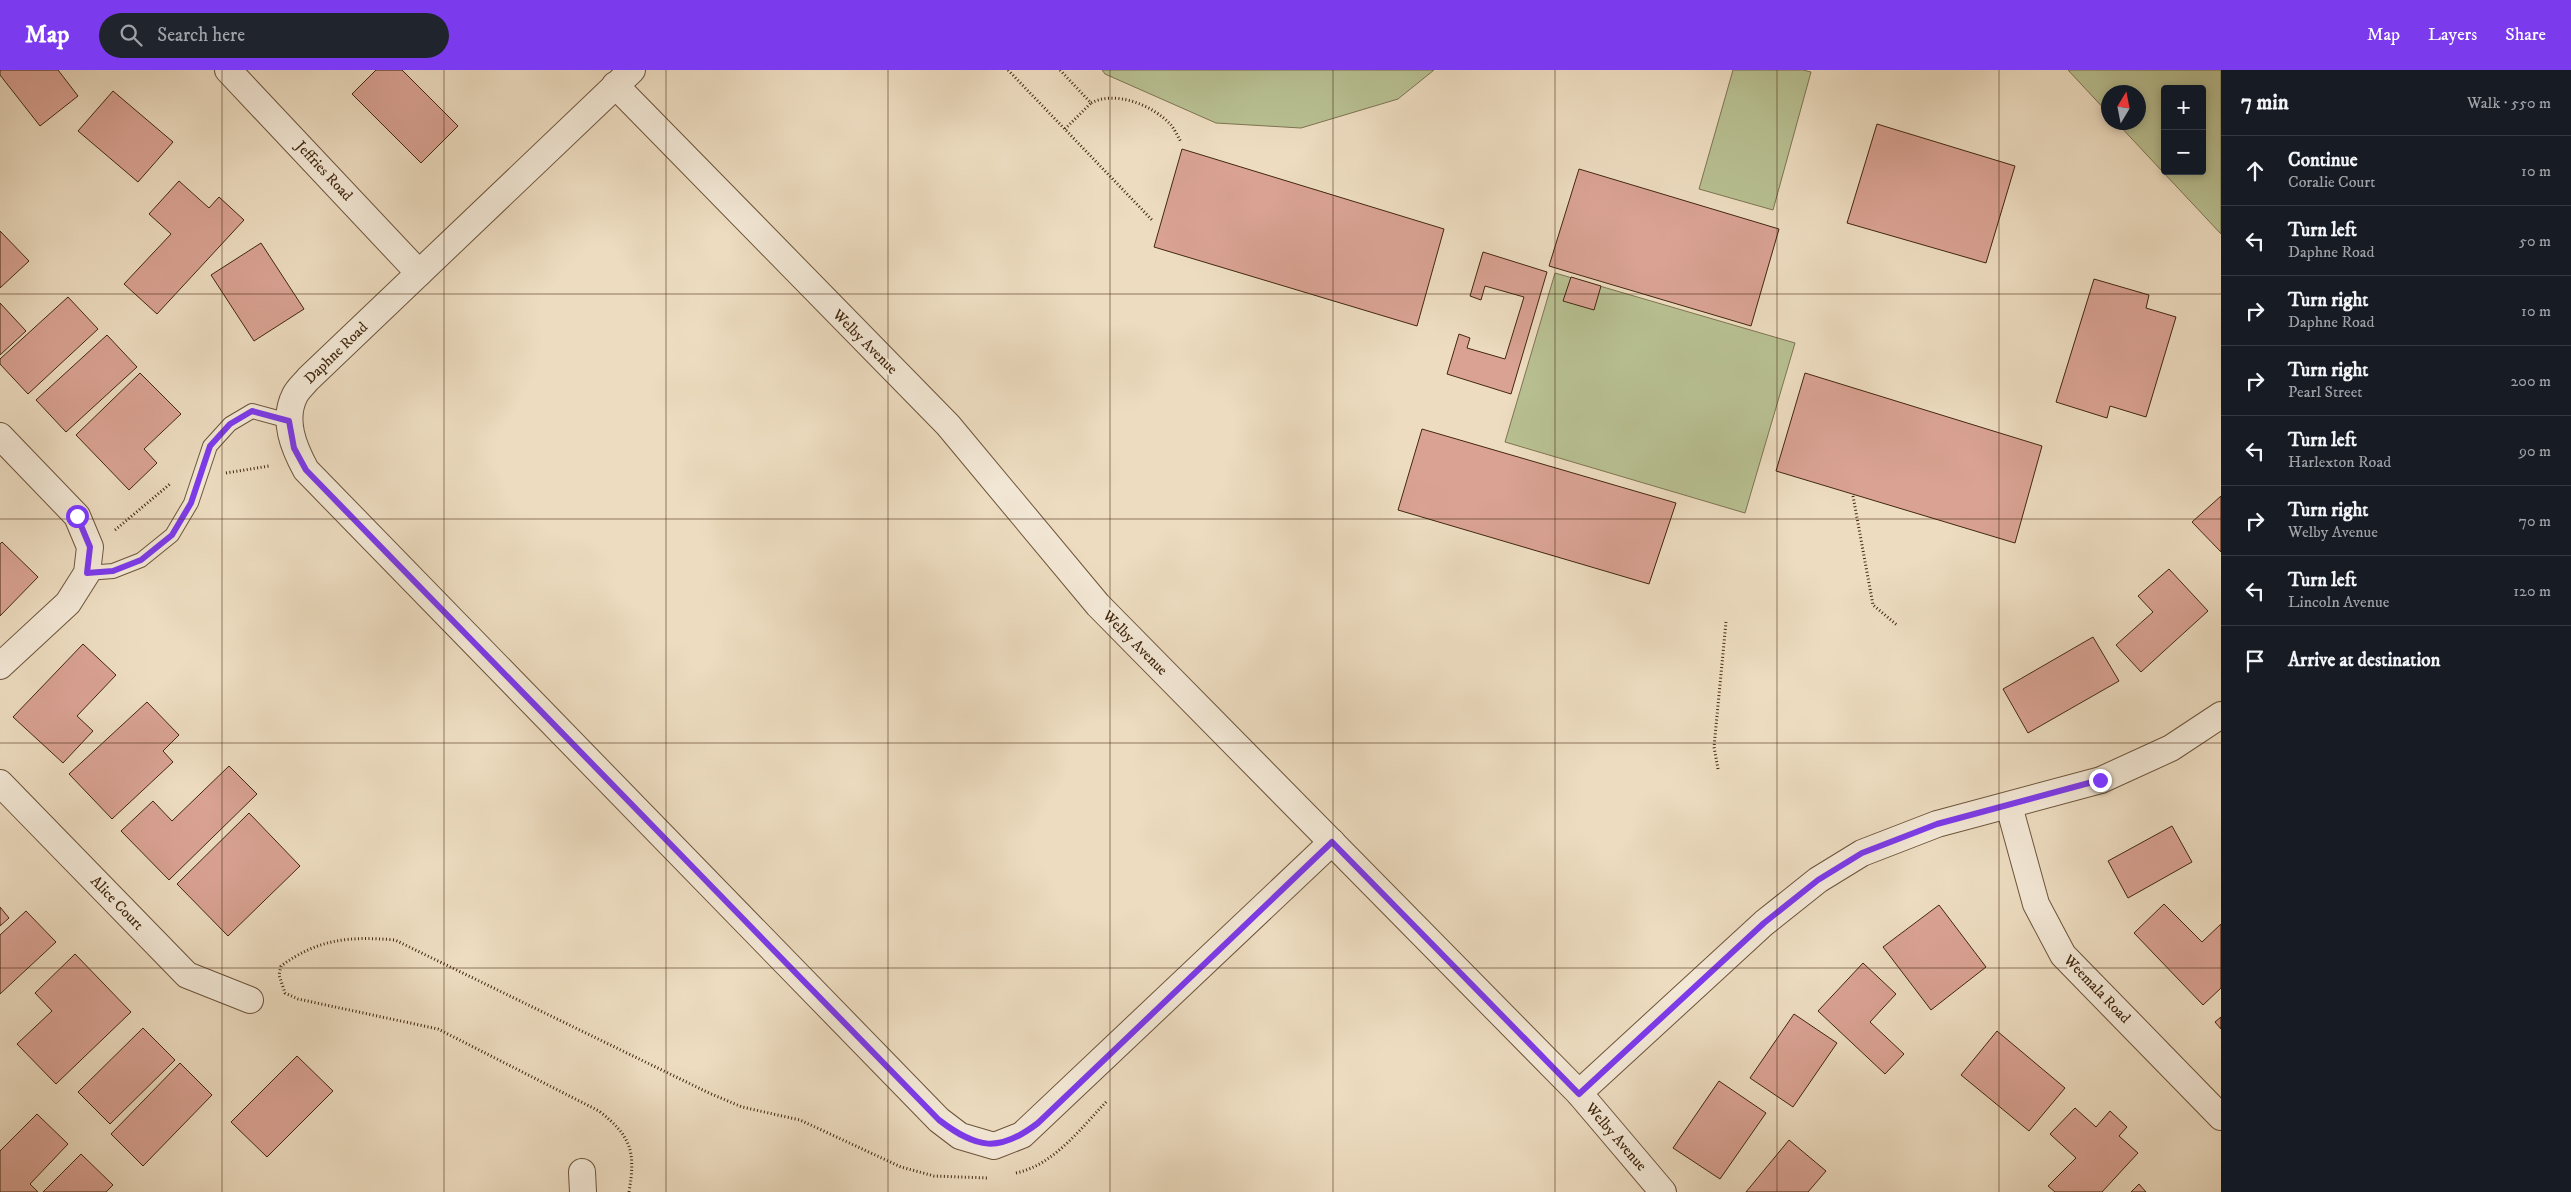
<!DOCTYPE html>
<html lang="en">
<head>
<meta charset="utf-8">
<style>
	:root { --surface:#171b24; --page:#20242c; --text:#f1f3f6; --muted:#9ea1a6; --line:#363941; --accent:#7c3aed }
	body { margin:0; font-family:"IM FELL DW Pica",serif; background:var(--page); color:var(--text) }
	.controls { position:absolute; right:15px; top:15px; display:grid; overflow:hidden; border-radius:5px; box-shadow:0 2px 8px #0003 }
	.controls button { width:45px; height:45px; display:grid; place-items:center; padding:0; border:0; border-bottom:1px solid var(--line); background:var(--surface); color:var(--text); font:25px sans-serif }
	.compass { position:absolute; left:2101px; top:15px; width:45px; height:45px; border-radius:50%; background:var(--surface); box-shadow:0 2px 8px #0003; rotate:10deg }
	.stop { position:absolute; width:15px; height:15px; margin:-11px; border:4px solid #7c3aed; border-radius:50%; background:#fff }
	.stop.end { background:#7c3aed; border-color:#fff; box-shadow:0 1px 5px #0008 }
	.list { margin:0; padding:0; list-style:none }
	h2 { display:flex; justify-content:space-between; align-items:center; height:65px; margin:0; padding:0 20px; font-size:21px }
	h2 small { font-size:16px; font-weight:400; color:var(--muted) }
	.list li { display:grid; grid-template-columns:32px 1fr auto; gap:15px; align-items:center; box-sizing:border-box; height:70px; padding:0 20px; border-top:1px solid var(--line) }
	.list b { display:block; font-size:19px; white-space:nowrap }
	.list p { margin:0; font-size:16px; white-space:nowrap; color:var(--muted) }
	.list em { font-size:16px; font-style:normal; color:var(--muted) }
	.icon { flex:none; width:28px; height:28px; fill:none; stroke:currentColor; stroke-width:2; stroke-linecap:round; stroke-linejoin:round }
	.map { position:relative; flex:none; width:2221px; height:1122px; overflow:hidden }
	header { display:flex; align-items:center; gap:30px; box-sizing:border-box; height:70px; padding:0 25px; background:var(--accent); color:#fff }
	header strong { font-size:24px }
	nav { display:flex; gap:28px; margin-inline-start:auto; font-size:18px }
	.search { width:350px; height:45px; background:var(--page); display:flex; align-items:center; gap:12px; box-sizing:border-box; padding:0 18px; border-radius:28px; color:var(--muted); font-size:19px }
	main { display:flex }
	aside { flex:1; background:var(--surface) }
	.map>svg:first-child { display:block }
</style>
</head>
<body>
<header>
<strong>Map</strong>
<div class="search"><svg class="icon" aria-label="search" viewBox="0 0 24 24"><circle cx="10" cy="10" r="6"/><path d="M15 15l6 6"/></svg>Search here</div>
<nav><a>Map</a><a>Layers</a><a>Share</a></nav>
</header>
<main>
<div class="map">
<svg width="2221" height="1122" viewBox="0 0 2221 1122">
	<rect width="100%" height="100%" fill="#eddcc0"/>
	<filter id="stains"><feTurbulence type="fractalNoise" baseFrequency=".004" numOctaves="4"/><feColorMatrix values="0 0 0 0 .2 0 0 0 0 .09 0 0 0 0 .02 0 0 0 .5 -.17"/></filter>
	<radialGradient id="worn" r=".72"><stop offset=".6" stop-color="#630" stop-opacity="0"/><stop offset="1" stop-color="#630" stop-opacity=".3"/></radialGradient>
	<g fill="#b8c092" stroke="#7d7450" fill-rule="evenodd">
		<path d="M1102,0H1434L1398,29L1301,58L1216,53L1105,4Z"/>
		<path d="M1733,0H1803L1811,2L1773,140L1699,119Z"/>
		<path d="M2068,0H2221V164L2117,53L2138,52V22H2108V43ZM2165,19H2202V101H2165Z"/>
		<path d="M1555,203L1795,273L1745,443L1505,372Z"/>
	</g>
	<g fill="#d9a293" stroke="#42270e">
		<path d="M0,0H58L78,26L40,56L0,5Z"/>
		<path d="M376,0H402L458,56L421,93L352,24Z"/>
		<path d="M113,21L173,72L138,112L78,61Z"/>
		<path d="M1877,54L2015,96L1986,193L1847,153Z"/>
		<path d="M1182,79L1444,159L1417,256L1154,177Z"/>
		<path d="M1579,99L1779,159L1751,256L1549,196Z"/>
		<path d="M179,111L209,138L219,127L244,150L157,244L124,214L171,164L149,144Z"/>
		<path d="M0,161L29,191L0,218Z"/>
		<path d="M261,173L304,239L254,271L211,205Z"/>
		<path d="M1483,182L1547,202L1511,324L1447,304L1459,264L1470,268L1467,278L1505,289L1524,227L1485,216L1481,230L1470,226Z"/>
		<path d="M1571,207L1601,216L1594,240L1563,231Z"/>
		<path d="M2094,209L2149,225L2146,238L2176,247L2146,347L2110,336L2107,348L2056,332Z"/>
		<path d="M68,227L98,259L28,324L0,294V289Z"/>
		<path d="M0,233L26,261L0,285Z"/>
		<path d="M107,265L137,297L66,362L36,330Z"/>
		<path d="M140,303L181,344L144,379L157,393L129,420L76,365Z"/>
		<path d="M1805,303L2042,376L2015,473L1776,401Z"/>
		<path d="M1422,359L1676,433L1649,514L1398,440Z"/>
		<path d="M2221,426V482L2192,452Z"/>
		<path d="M2,472L38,507L0,546V474Z"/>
		<path d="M2169,499L2208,541L2141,602L2116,575L2153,542L2138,526Z"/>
		<path d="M2093,567L2119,611L2028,663L2003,619Z"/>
		<path d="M83,574L116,605L77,646L93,661L63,693L13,647Z"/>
		<path d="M147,632L179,665L163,681L173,692L112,749L69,704Z"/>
		<path d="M229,696L257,724L169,810L121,761L153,731L172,751Z"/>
		<path d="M249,743L300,796L228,866L177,814Z"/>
		<path d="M2172,756L2192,792L2128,828L2108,791Z"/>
		<path d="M2164,834L2202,872L2221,854V918L2203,935L2134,863Z"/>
		<path d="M1939,835L1986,897L1931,940L1883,877Z"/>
		<path d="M0,837L9,848L0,856Z"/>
		<path d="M26,841L56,872L0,924V865Z"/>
		<path d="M75,884L131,942L56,1014L17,974L52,941L35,923Z"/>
		<path d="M1863,893L1896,924L1870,952L1904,984L1885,1004L1818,941Z"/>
		<path d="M1794,944L1837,973L1793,1037L1750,1008Z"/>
		<path d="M2221,947V959L2215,952Z"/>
		<path d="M143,958L175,990L110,1054L78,1022Z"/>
		<path d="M1997,961L2065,1018L2029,1061L1961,1005Z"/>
		<path d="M297,986L333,1021L267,1087L231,1052Z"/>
		<path d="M180,993L212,1025L143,1096L111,1064Z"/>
		<path d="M1719,1011L1766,1043L1720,1109L1673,1078Z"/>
		<path d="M2075,1038L2096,1057L2110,1041L2127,1057L2119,1066L2138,1083L2102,1122H2055L2048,1116L2076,1088L2050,1064Z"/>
		<path d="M37,1044L68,1074L30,1114L38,1122H0V1081Z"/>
		<path d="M1789,1070L1826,1101L1808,1122H1746Z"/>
		<path d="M81,1084L113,1115L106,1122H43Z"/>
		<path d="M2139,1114L2146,1122H2131Z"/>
	</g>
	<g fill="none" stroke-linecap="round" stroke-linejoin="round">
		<g stroke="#6d543a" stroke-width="16">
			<path id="lane" d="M87,503L113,501L141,490L172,465L191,433L210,376L230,354L252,341L289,351"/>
		</g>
		<g stroke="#6d543a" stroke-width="28">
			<g id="street">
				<path d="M228,0L419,203"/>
				<path d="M632,0L308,309C304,314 298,319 295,325C282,350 294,378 306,400L939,1050L960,1066L994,1076L1022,1065L1332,772"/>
				<path d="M615,15L948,355L1098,535L1579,1023L1663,1122"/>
				<path d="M0,366L77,446L90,477L87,503L68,533L0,596"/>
				<path d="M0,713L187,905L250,930"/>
				<path d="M2009,736L2036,834L2063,885L2221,1047"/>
				<path d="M1579,1023L1764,853L1818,810L1862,783L1937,754L2101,710L2171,678L2221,645"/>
				<path d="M582,1102L583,1122"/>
			</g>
		</g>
		<g stroke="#42270e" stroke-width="3" stroke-dasharray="1 2.5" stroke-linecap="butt">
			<path d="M1008,0L1153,151"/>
			<path d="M1060,0L1091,33C1115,20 1153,35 1171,55C1175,60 1178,67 1181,72"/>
			<path d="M1065,59L1091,33"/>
			<path d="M226,403L269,396"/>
			<path d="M1853,426L1873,535L1898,556"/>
			<path d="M115,460L170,414"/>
			<path d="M1718,699L1714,677L1726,552"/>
			<path d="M1016,1103C1054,1095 1081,1058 1107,1031"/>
			<path d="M629,1122C636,1081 631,1066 599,1041L438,959L298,929L285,923L279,905L281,896C318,869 349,866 395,870L709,1023L742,1037L800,1050L901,1097L934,1106L988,1108"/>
		</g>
		<use href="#lane" stroke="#f3e8d6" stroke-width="14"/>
		<use href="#street" stroke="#f3e8d6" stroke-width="26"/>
	</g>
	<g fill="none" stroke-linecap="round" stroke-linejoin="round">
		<path stroke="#7c3aed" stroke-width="6" d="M77,446L90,477L87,503L113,501L141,490L172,465L191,433L210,376L230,354L252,341L289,351L294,378L306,400L939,1050C977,1079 999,1083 1038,1053L1332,772L1579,1024L1764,853L1818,810L1862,783L1937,754L2100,710"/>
	</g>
	<path fill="none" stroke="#42270e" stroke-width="1" stroke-opacity="0.55" d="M222,0V1122M444,0V1122M666,0V1122M888,0V1122M1110,0V1122M1333,0V1122M1555,0V1122M1777,0V1122M1999,0V1122M0,224H2221M0,449H2221M0,673H2221M0,898H2221"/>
	<g text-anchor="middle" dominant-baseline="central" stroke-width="4.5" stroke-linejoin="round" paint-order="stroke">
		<g font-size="15" fill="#42270e" stroke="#f3e8d6">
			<text transform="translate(324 101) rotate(47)">Jeffries Road</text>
			<text transform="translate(865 272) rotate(45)">Welby Avenue</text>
			<text transform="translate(336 283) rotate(-44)">Daphne Road</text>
			<text transform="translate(1135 573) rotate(45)">Welby Avenue</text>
			<text transform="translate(117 833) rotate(46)">Alice Court</text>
			<text transform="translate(2097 919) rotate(46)">Weemala Road</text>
			<text transform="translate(1616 1067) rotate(49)">Welby Avenue</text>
		</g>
	</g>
	<rect width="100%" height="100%" filter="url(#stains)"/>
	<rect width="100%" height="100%" fill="url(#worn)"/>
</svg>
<div class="controls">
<button>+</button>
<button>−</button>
</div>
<svg class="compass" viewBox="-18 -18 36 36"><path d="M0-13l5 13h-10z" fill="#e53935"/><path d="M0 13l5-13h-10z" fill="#9ea1a6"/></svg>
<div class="stop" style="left:77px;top:446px"></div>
<div class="stop end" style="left:2100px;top:710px"></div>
</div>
<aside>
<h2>7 min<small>Walk · 550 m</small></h2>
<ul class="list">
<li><svg class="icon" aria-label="ahead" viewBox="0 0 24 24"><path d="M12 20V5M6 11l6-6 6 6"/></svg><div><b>Continue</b><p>Coralie Court</p></div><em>10 m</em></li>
<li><svg class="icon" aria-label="left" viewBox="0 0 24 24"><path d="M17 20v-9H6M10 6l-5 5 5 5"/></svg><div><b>Turn left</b><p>Daphne Road</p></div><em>50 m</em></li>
<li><svg class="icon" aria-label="right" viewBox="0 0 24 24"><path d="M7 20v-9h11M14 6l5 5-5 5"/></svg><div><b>Turn right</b><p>Daphne Road</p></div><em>10 m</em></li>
<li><svg class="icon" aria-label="right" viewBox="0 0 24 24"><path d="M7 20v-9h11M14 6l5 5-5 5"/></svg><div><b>Turn right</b><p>Pearl Street</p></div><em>200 m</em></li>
<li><svg class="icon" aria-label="left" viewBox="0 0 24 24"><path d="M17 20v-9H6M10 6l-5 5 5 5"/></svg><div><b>Turn left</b><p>Harlexton Road</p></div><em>90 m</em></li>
<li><svg class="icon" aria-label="right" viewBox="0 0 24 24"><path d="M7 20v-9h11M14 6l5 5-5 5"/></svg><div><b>Turn right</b><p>Welby Avenue</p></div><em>70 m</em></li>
<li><svg class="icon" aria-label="left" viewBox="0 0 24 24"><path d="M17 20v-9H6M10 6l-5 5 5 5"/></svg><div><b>Turn left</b><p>Lincoln Avenue</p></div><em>120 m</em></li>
<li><svg class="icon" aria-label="arrive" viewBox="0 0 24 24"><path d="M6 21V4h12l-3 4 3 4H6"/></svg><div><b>Arrive at destination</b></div></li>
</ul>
</aside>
</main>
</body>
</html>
